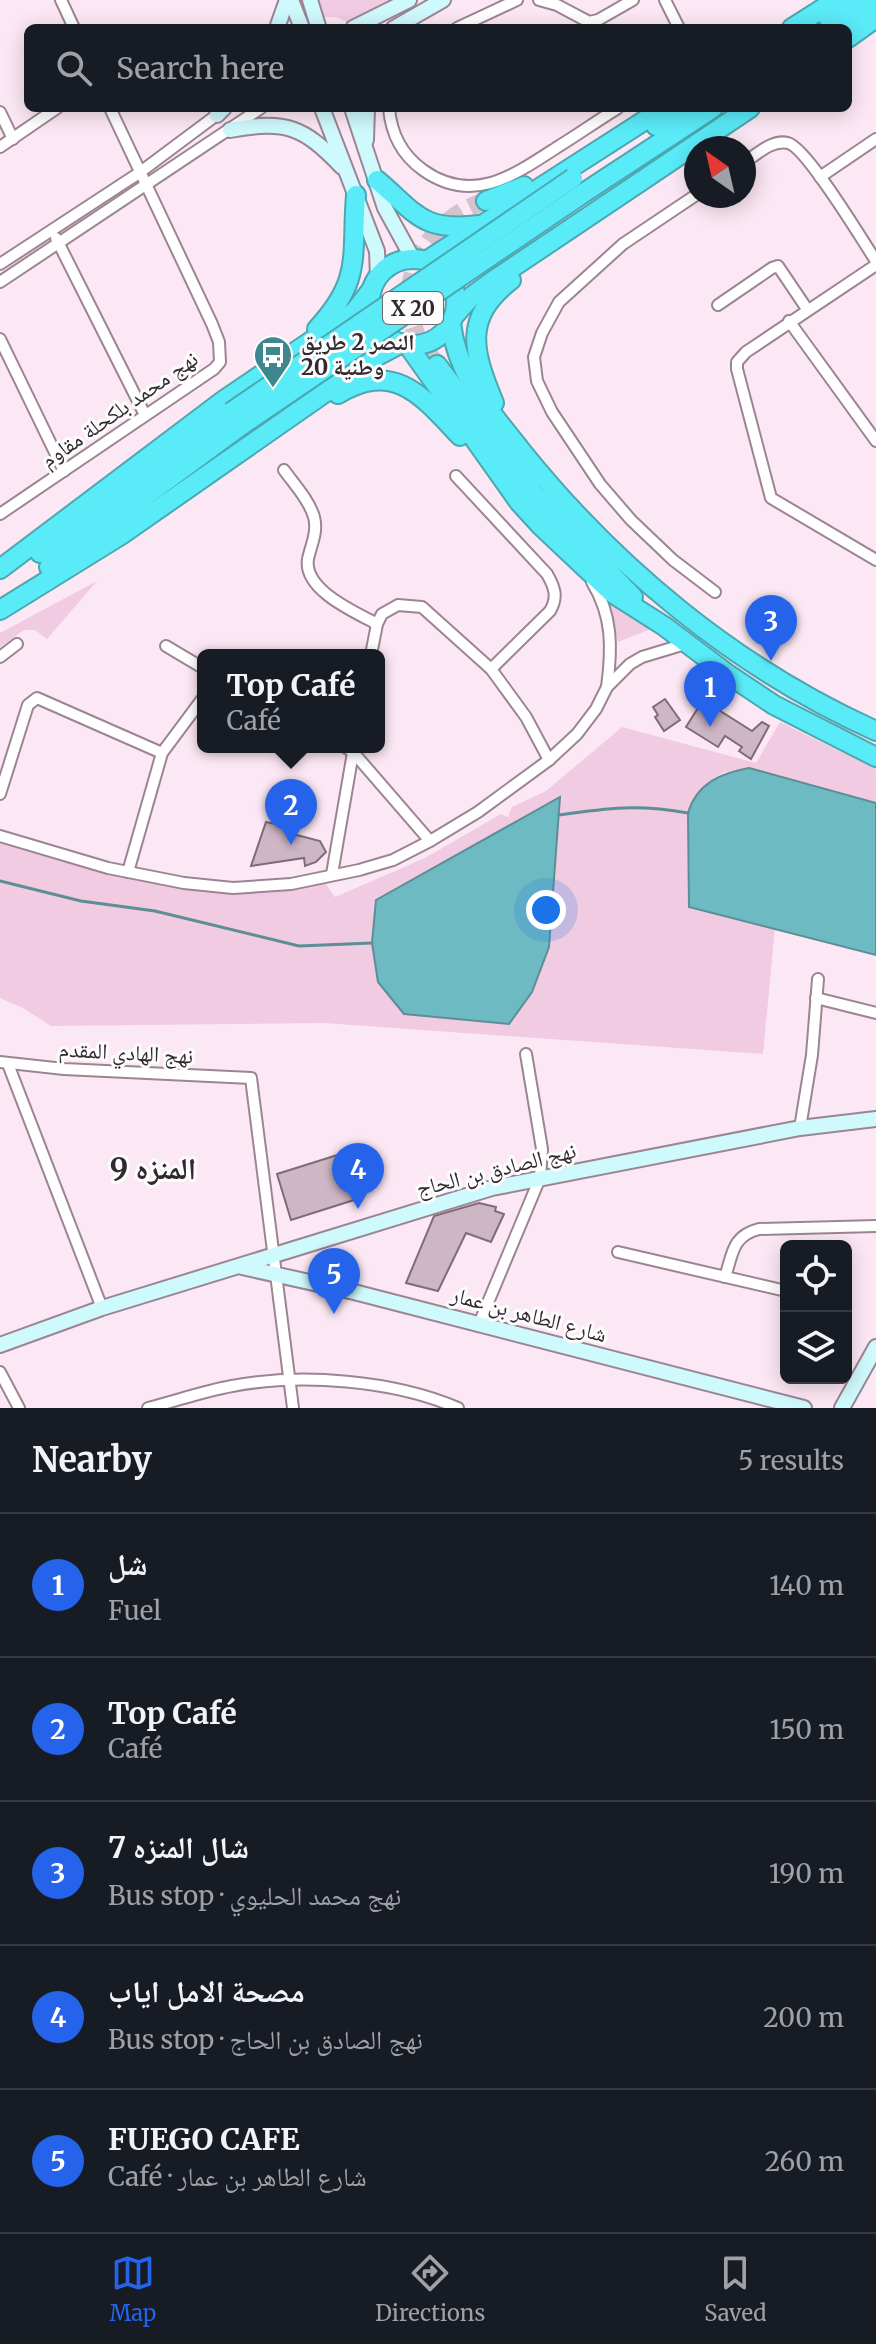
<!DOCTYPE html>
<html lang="en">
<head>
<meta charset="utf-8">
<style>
	:root { --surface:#171b24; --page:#20242c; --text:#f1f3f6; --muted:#9ea1a6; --line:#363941; --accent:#2563eb }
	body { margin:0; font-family:Merriweather,"Noto Naskh Arabic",serif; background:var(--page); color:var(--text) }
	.controls { position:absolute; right:24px; bottom:24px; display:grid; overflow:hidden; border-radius:12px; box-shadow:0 4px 20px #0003 }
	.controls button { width:72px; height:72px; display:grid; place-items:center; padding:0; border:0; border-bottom:2px solid var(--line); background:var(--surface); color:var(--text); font:40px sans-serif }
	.compass { position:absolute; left:684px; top:136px; width:72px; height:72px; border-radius:50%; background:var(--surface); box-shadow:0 4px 20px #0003; rotate:326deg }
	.you { position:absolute; left:546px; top:910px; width:28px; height:28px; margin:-20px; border:6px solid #fff; border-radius:50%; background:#1a73e8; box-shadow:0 0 0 12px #1a73e833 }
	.badge { display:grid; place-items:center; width:52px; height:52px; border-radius:50%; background:var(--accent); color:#fff; font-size:26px; font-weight:700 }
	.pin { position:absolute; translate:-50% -66px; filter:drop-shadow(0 2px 4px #0008) }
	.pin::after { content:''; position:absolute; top:42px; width:28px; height:24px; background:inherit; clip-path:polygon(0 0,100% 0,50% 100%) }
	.popup { position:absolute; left:197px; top:649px; width:188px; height:104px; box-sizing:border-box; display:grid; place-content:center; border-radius:12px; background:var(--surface); filter:drop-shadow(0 2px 6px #0005); font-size:26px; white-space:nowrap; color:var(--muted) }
	.popup b { font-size:30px; color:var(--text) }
	.popup::after { content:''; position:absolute; left:50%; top:100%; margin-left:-16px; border:16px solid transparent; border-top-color:var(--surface) }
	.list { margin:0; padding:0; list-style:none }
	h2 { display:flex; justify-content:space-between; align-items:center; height:104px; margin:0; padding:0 32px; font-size:34px }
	h2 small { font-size:26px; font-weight:400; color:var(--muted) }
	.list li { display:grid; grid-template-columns:52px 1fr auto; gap:24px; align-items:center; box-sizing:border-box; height:144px; padding:0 32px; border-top:2px solid var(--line) }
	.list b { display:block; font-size:30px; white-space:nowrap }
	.list p { margin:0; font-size:26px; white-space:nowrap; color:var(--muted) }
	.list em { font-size:26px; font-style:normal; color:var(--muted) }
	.icon { flex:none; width:44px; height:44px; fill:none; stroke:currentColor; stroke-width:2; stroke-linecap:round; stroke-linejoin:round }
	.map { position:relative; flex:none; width:876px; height:1408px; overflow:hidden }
	.search { position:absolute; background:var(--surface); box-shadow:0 4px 20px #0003; left:24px; right:24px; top:24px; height:88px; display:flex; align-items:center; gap:20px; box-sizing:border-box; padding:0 28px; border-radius:12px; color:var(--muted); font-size:30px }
	.sheet { height:824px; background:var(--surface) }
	nav { display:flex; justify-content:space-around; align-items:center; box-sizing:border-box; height:112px; border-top:2px solid var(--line); background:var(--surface); font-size:22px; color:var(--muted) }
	nav a { display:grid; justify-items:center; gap:4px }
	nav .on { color:var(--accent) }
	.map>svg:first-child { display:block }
</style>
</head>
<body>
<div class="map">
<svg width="876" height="1408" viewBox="0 0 876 1408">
	<rect width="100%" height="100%" fill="#fce8f4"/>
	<g fill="#f0cbe1">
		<path d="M318,0H388L347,22L336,17H324Z"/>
		<path d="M97,581L47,639L35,630H24L0,647V633Z"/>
		<path d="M608,597L651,629L618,642Z"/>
		<path d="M780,722L876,769V803L749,768L725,772L706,783L692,801L688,813L690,907L775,928L763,1054L324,1023L51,1026L23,1008L0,998V841C76,863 153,891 233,893C263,894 295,887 325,883L335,897L425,858L501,814L508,817L512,807L546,791L622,727L756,763Z"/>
	</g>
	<g fill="#6ebac2" stroke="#5c8e96" stroke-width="2">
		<path d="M749,768L876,803V955L689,907L688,813C697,783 721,773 749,768Z"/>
		<path d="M560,797L549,947L532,992L509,1024L404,1014L378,982L372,943L376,900Z"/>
	</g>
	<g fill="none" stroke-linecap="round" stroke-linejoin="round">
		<g stroke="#5c8e96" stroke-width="3">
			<path d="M559,815C608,808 638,804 688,813"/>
			<path d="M0,881L81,901L155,911L299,946L372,943"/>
		</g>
	</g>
	<g fill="#ceb6c4" stroke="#806b78" stroke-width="2">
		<path d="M665,699L680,720L664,731L655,717L658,715L653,707Z"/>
		<path d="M703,700L752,731L762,722L769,726L751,759L739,751L742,747L725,736L718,747L686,727Z"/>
		<path d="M266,822L285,826L293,834L320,841L326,852L316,862L305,866L304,858L251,866Z"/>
		<path d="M350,1151L360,1182L350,1186L354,1200L291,1220L277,1174Z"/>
		<path d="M479,1203L496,1207L495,1211L504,1214L491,1242L466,1233L438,1291L406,1283L434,1216Z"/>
	</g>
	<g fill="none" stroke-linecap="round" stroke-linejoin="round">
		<path stroke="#d4c2cc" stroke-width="18" stroke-dasharray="18 9" stroke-linecap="butt" d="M437,365C431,357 424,348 419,340C390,282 429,218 486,201"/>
		<g stroke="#9c8593" stroke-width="14">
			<g id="street">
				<path d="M61,0L74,28"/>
				<path d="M539,0L557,5L589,22L598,20L633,0"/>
				<path d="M665,0L679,28"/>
				<path d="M457,28L517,0"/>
				<path d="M389,108C391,133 402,155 423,170C472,205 513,176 556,148C577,135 597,121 618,108"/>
				<path d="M0,112L13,139"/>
				<path d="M0,147L57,108"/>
				<path d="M744,163C756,155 772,139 788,143C807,148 862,240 876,261"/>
				<path d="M820,177L876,139"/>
				<path d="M696,195L623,244L559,302L542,333L534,357L537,381L552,412L600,484L631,520L673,560L715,592"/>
				<path d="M56,238L145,415"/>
				<path d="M0,264L139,173L222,111"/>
				<path d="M876,265L746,352L737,362V369L771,498L876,560"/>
				<path d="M0,282L261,108"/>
				<path d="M718,305L772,268L778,266L807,309"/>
				<path d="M789,321L876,441"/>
				<path d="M0,339L64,471"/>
				<path d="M284,470C294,484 309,500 314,517C318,532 311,545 308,559C303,590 355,612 377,624"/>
				<path d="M456,476L547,574C555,588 558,597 550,611L491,669"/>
				<path d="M0,514L214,369L220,362L219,342L212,324L110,108"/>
				<path d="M592,582C613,616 612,649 607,687"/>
				<path d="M166,646L203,668"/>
				<path d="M371,655L377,624L382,614L398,605L422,607L491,669L526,717L549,760"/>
				<path d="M0,657L17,644"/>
				<path d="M345,747L353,752L430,841"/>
				<path d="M0,794L28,705L37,698L162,753"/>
				<path d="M0,836L108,868L184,883L233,888L291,884L359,870L393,860L430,841L478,812L549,760L577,734L596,709L607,687L630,664L642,657L685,644"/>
				<path d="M128,872L162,753L203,698"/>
				<path d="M332,874L354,747"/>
				<path d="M816,998L876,1013"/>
				<path d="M0,1062L64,1069L251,1078L293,1408"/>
				<path d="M8,1064L102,1308"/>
				<path d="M800,1128L812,1055L818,979"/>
				<path d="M618,1252L786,1291"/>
				<path d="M725,1277C733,1253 732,1236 759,1229L876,1226"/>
				<path d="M479,1324L540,1178L542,1149L526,1054"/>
				<path d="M0,1372L19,1408"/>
				<path d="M148,1408C176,1401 204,1391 232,1386C301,1373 393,1380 458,1408"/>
			</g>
		</g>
		<g stroke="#9c8593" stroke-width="18">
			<g id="secondary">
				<path d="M291,0L302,28"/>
				<path d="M310,0L318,26"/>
				<path d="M277,28L287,0"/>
				<path d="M353,28L409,0"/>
				<path d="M394,28L443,0"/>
				<path d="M322,108L377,251L378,277"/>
				<path d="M352,108L385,208L413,259"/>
				<path d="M217,115L224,108"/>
				<path d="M230,130C286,120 303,126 342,167"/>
				<path d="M366,140L367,108"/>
				<path d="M242,1267L354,1292L804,1408"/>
				<path d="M0,1345L102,1308L492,1188L800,1128L876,1119"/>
				<path d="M842,1408L876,1347"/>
			</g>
		</g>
		<g stroke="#4ca7b1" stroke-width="22">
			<g id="highway">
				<path d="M828,18L856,0"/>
				<path d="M792,28L836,0"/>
				<path d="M835,28L876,1"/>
				<path d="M848,38L876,18"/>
				<path d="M656,126L685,108"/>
				<path d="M377,180C417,214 422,232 479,225"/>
				<path d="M585,192L713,108"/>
				<path d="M486,201L524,186"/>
				<circle cx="413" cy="302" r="43"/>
				<path d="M426,261L664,108"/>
				<path d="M454,316L472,296L491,282L750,108"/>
				<path d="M451,323C457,375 488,409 520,449C615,568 736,668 876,731"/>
				<path d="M317,329C363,279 351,257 356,195"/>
				<path d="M407,344L519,502L541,526L612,593L664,626L729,675L774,705L876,757"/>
				<path d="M437,365L533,493L633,597"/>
				<path d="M338,394C395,360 422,396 460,436"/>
				<path d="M494,403C473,352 462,318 511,280"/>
				<path d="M40,553L124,494L231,412"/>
				<path d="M49,567L242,425"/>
				<path d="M0,569L224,400L354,312L372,289"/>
				<path d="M0,610L121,535L379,355L402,343"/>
			</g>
		</g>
		<use href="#street" stroke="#fff" stroke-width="10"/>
		<use href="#secondary" stroke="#cef9fd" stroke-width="14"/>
		<use href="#highway" stroke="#5aebf8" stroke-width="18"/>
		<g stroke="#4ca7b1" stroke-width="22" stroke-linecap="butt">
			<g id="highway-bridge">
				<path d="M231,412L573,178"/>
				<path d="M242,425L585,192"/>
			</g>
		</g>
		<use href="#highway-bridge" stroke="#5aebf8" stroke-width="18"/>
	</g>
	<defs>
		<g id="bus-pin" transform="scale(2)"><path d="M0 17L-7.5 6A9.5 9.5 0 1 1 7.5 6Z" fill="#3f878e" stroke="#fcfcfc"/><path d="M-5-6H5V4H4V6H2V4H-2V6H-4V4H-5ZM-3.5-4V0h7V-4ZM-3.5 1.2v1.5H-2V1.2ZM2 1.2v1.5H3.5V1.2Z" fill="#fff"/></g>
	</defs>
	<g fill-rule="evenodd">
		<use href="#bus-pin" x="273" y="355"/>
	</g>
	<g text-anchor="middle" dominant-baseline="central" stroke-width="6" stroke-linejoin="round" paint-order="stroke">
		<rect fill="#fcfcfc" stroke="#6f686c" stroke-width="2" x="383" y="292" width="60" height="32" rx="6"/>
		<g font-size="20" font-weight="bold" fill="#32292e">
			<text x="413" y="308">X 20</text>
		</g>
		<g font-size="22" font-weight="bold" fill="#32292e" stroke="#fcfcfc" text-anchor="start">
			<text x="301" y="342">النصر 2 طريق<tspan x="301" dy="25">وطنية 20</tspan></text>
		</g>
		<g font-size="22" fill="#32292e" stroke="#fcfcfc">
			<text transform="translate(119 409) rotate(-35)">نهج محمد بلكحلة مقاوم</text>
			<text transform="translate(126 1052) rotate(3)">نهج الهادي المقدم</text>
			<text transform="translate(496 1169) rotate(-14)">نهج الصادق بن الحاج</text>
			<text transform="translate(529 1314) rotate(15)">شارع الطاهر بن عمار</text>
		</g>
		<g font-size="30" font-weight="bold" fill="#32292e" stroke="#fcfcfc">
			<text x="153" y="1168">المنزه 9</text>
		</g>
	</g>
</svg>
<div class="controls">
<button><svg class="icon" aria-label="locate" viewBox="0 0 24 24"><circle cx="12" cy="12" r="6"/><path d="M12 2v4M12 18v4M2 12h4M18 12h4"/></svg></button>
<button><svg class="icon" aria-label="layers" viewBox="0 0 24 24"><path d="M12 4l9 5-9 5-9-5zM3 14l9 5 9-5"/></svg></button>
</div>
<svg class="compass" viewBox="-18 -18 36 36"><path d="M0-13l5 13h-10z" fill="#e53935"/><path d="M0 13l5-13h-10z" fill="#9ea1a6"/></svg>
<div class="you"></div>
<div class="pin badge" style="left:710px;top:727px">1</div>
<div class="pin badge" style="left:291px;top:845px">2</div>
<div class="popup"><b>Top Café</b>Café</div>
<div class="pin badge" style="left:771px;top:661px">3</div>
<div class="pin badge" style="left:358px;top:1209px">4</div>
<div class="pin badge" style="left:334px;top:1314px">5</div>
<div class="search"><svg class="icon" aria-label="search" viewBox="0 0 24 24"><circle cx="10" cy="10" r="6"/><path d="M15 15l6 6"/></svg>Search here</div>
</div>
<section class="sheet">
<h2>Nearby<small>5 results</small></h2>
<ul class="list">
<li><span class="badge">1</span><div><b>شل</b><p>Fuel</p></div><em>140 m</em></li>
<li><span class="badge">2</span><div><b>Top Café</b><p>Café</p></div><em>150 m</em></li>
<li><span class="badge">3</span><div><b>شال المنزه 7</b><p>Bus stop · نهج محمد الحليوي</p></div><em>190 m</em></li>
<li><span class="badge">4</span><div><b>مصحة الامل اياب</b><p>Bus stop · نهج الصادق بن الحاج</p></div><em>200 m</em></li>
<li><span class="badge">5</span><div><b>FUEGO CAFE</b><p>Café · شارع الطاهر بن عمار</p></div><em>260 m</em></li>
</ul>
</section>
<nav>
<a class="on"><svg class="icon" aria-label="map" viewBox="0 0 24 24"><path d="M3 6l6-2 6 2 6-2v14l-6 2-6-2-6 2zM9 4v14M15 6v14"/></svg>Map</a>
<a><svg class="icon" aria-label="directions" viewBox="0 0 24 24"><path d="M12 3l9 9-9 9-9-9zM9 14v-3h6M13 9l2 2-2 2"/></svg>Directions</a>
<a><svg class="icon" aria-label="saved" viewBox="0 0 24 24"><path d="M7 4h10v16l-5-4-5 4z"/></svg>Saved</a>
</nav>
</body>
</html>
